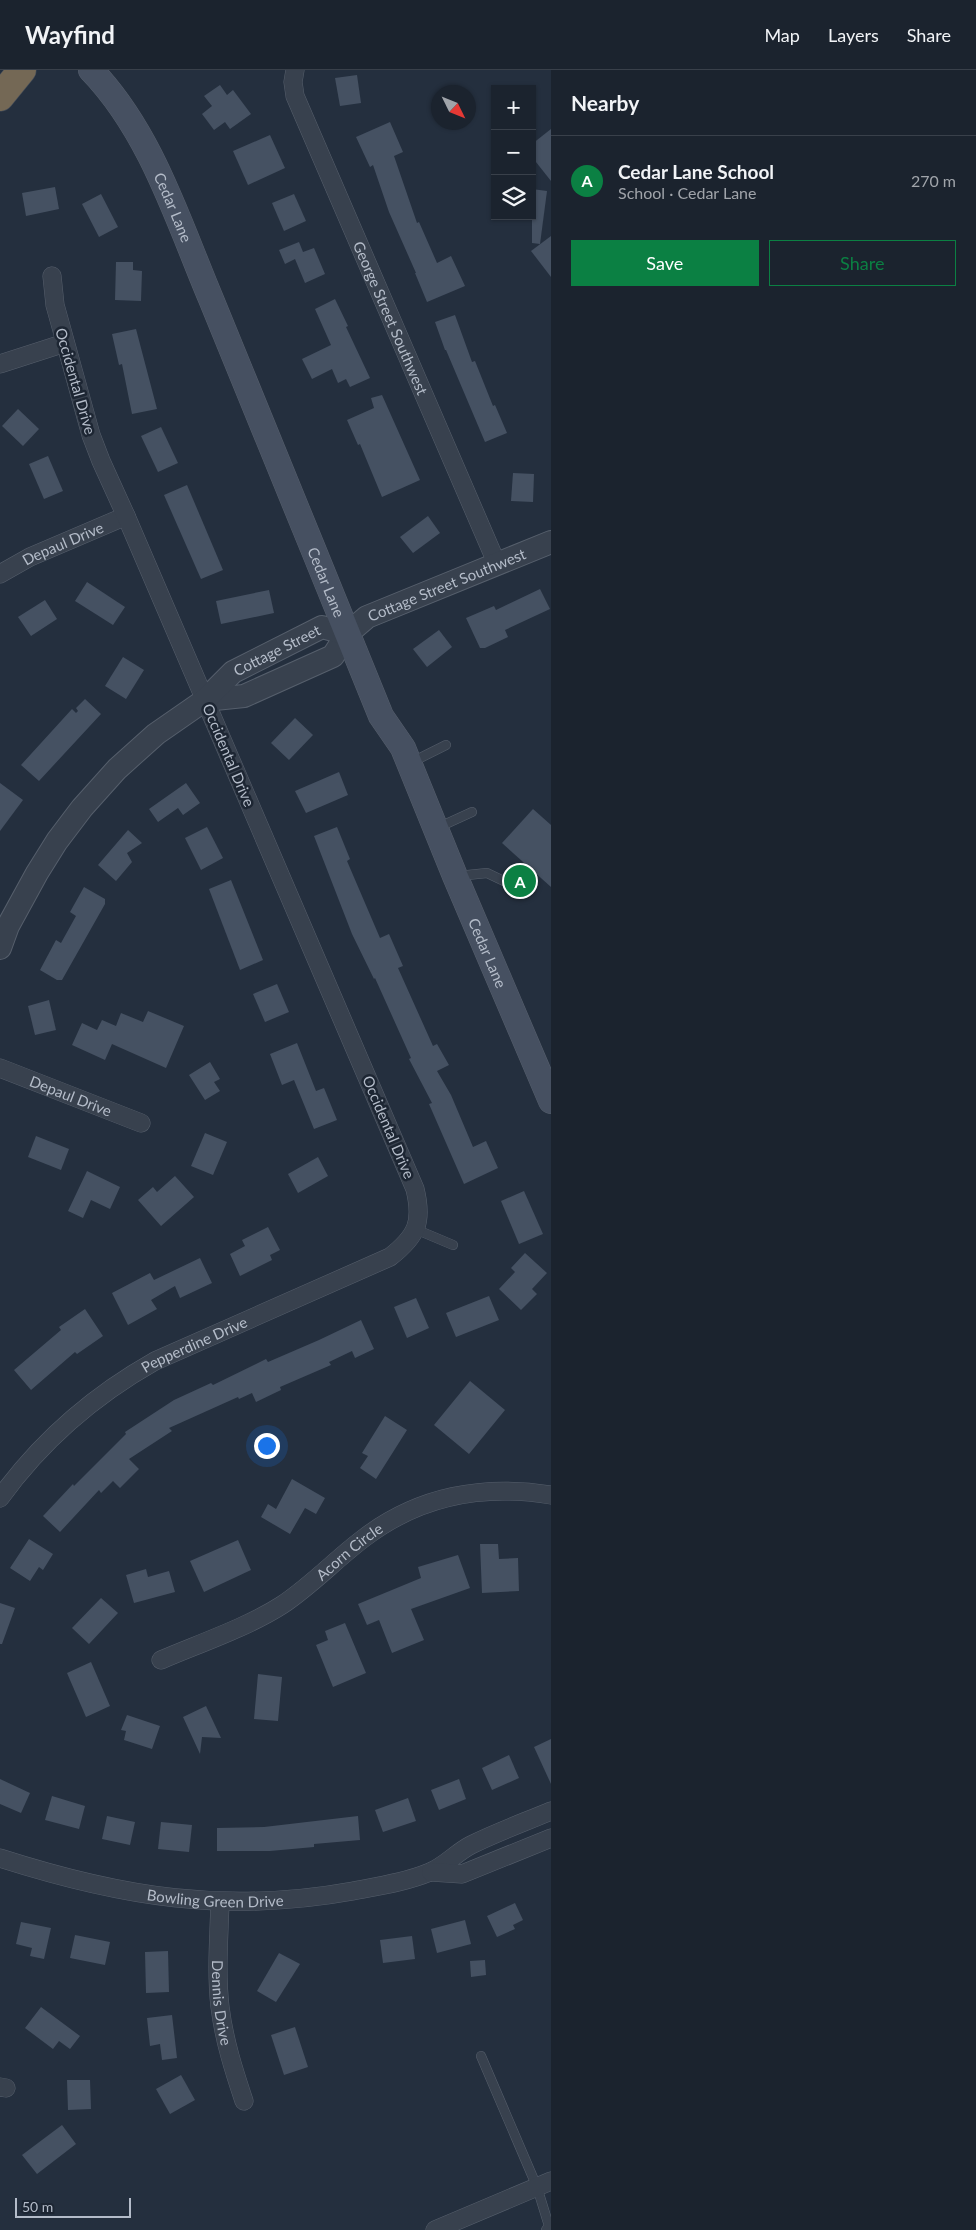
<!DOCTYPE html>
<html lang="en">
<head>
<meta charset="utf-8">
<style>
	:root { --surface:#1b232e; --page:#282f3a; --text:#f1f3f6; --muted:#a0a4aa; --line:#39404a; --accent:#0b8043 }
	body { margin:0; font-family:Lato,sans-serif; background:var(--page); color:var(--text) }
	.controls { position:absolute; right:15px; top:15px; display:grid; overflow:hidden; border-radius:0px; box-shadow:0 1px 4px #0004 }
	.controls button { width:45px; height:45px; display:grid; place-items:center; padding:0; border:0; border-bottom:1px solid var(--line); background:var(--surface); color:var(--text); font:25px sans-serif }
	.compass { position:absolute; left:431px; top:15px; width:45px; height:45px; border-radius:50%; background:var(--surface); box-shadow:0 1px 4px #0004; rotate:133deg }
	.scale { position:absolute; left:15px; bottom:12px; width:116px; box-sizing:border-box; padding-left:5px; border:2px solid #b4bcc9; border-top:0; font-size:14px; line-height:18px; white-space:nowrap; color:#b4bcc9; -webkit-text-stroke:4px #1d2633; paint-order:stroke }
	.you { position:absolute; left:266px; top:1375px; width:18px; height:18px; margin:-12px; border:4px solid #fff; border-radius:50%; background:#1a73e8; box-shadow:0 0 0 8px #1a73e833 }
	.badge { display:grid; place-items:center; width:32px; height:32px; border-radius:50%; background:var(--accent); color:#fff; font-size:16px; font-weight:700 }
	.pin { position:absolute; translate:-50% -50%; border:2px solid #fff; box-shadow:0 1px 5px #0006 }
	.list { margin:0; padding:0; list-style:none }
	h2 { display:flex; justify-content:space-between; align-items:center; height:65px; margin:0; padding:0 20px; font-size:21px }
	h2 small { font-size:16px; font-weight:400; color:var(--muted) }
	.list li { display:grid; grid-template-columns:32px 1fr auto; gap:15px; align-items:center; box-sizing:border-box; height:90px; padding:0 20px; border-top:1px solid var(--line) }
	.list b { display:block; font-size:19px; white-space:nowrap }
	.list p { margin:0; font-size:16px; white-space:nowrap; color:var(--muted) }
	.list em { font-size:16px; font-style:normal; color:var(--muted) }
	.actions { display:flex; gap:10px; padding:15px 20px }
	.actions a { flex:1; padding:11px 0; border:1px solid var(--accent); border-radius:0px; text-align:center; font-size:18px; color:var(--accent) }
	.actions .main { background:var(--accent); color:#fff }
	.icon { flex:none; width:28px; height:28px; fill:none; stroke:currentColor; stroke-width:2; stroke-linecap:round; stroke-linejoin:round }
	.map { position:relative; flex:none; width:551px; height:2160px; overflow:hidden }
	header { display:flex; align-items:center; gap:30px; box-sizing:border-box; height:70px; padding:0 25px; background:var(--surface); border-bottom:1px solid var(--line) }
	header strong { font-size:24px }
	nav { display:flex; gap:28px; margin-inline-start:auto; font-size:18px }
	main { display:flex }
	aside { flex:1; background:var(--surface) }
	.map>svg:first-child { display:block }
</style>
</head>
<body>
<header>
<strong>Wayfind</strong>
<nav><a>Map</a><a>Layers</a><a>Share</a></nav>
</header>
<main>
<div class="map">
<svg width="551" height="2160" viewBox="0 0 551 2160">
	<rect width="100%" height="100%" fill="#242f3e"/>
	<g fill="#455162">
		<path d="M357,5L361,33L340,36L335,8Z"/>
		<path d="M220,15L227,25L233,20L251,44L230,59L225,52L214,60L202,44L212,36L204,26Z"/>
		<path d="M390,52L403,82L394,86L417,153L419,152L437,193L451,186L465,216L427,232L415,203H416L389,142L373,95L370,97L356,67Z"/>
		<path d="M551,59V111L532,87V74Z"/>
		<path d="M270,65L285,98L248,115L233,81Z"/>
		<path d="M55,117L59,139L26,146L22,123Z"/>
		<path d="M532,119L547,121L540,174L532,173Z"/>
		<path d="M101,124L118,157L99,167L82,134Z"/>
		<path d="M294,124L306,151L284,161L272,133Z"/>
		<path d="M551,166V207L531,181Z"/>
		<path d="M299,172L303,182L314,178L325,204L305,213L295,189L285,194L279,180Z"/>
		<path d="M116,192H133V200L142,201L141,231L115,230Z"/>
		<path d="M335,229L348,256L346,257L370,308L350,317L346,309L338,313L332,299L312,309L302,289L331,275L315,239Z"/>
		<path d="M455,245L472,292L475,291L493,336L495,335L507,363L485,372L446,280H445L435,252Z"/>
		<path d="M136,259L157,339L132,344L122,294L119,295L112,264Z"/>
		<path d="M382,325L420,410L382,427L360,374L358,375L347,350L374,338L371,328Z"/>
		<path d="M18,339L39,359L23,376L2,356Z"/>
		<path d="M161,357L178,393L158,402L141,366Z"/>
		<path d="M48,386L63,421L44,429L29,394Z"/>
		<path d="M513,403L534,404L533,432L511,431Z"/>
		<path d="M187,415L223,500L201,509L164,425Z"/>
		<path d="M428,446L440,463L413,483L400,467Z"/>
		<path d="M87,512L125,537L113,555L75,531Z"/>
		<path d="M540,519L550,539L505,560L508,567L485,578H480L466,548L494,536L496,540Z"/>
		<path d="M269,520L274,543L221,554L216,531Z"/>
		<path d="M45,530L57,549L31,566L18,547Z"/>
		<path d="M439,560L452,577L427,597L413,579Z"/>
		<path d="M123,587L144,600L126,629L105,616Z"/>
		<path d="M85,629L101,644L39,711L21,695L72,639L76,643L78,641L76,638Z"/>
		<path d="M295,648L313,665L289,690L271,673Z"/>
		<path d="M339,702L348,725L306,743L295,721Z"/>
		<path d="M0,713L23,730L0,761Z"/>
		<path d="M186,713L200,733L183,745L178,738L158,752L149,739Z"/>
		<path d="M533,739L551,755V817L502,773Z"/>
		<path d="M207,757L223,788L201,800L185,768Z"/>
		<path d="M337,757L350,789L347,791L380,868L389,864L403,896L398,898L433,976L437,974L449,995L437,1001L451,1025L473,1077L486,1071L498,1098L464,1114L429,1034L432,1033L409,989L411,988L375,908L374,909L352,864L314,766Z"/>
		<path d="M128,760L142,773L127,783L132,792L116,811L98,795Z"/>
		<path d="M231,810L263,890L240,900L209,819Z"/>
		<path d="M84,817L105,829V834L62,910H57L40,900L56,870L61,873L76,846L70,842Z"/>
		<path d="M277,914L289,942L265,952L253,924Z"/>
		<path d="M49,930L56,960L35,965L28,936Z"/>
		<path d="M148,941L184,956L166,998L112,974L105,990L72,975L82,953L97,960L102,950L116,956L121,943L143,952Z"/>
		<path d="M297,973L316,1021L324,1018L337,1050L314,1059L294,1010L282,1015L270,984Z"/>
		<path d="M210,992L220,1009L214,1012L220,1021L205,1030L189,1005Z"/>
		<path d="M205,1063L227,1072L213,1105L191,1096Z"/>
		<path d="M36,1066L69,1079L61,1100L28,1087Z"/>
		<path d="M318,1087L328,1106L298,1123L288,1104Z"/>
		<path d="M87,1101L120,1117L110,1139L91,1130L83,1148L68,1141Z"/>
		<path d="M175,1106L194,1127L161,1156L138,1130L153,1117L157,1122Z"/>
		<path d="M524,1121L543,1164L519,1174L501,1131Z"/>
		<path d="M268,1157L280,1180L270,1185L272,1190L240,1206L230,1184L245,1176L242,1170Z"/>
		<path d="M525,1183L547,1203L532,1219L537,1224L521,1240L499,1219L515,1202L511,1198Z"/>
		<path d="M200,1188L212,1213L180,1228L175,1216L151,1230L157,1239L128,1255L112,1223L150,1203L154,1210Z"/>
		<path d="M489,1226L499,1250L456,1267L446,1243Z"/>
		<path d="M416,1228L429,1258L407,1268L394,1237Z"/>
		<path d="M85,1239L103,1266L77,1284L75,1282L31,1320L14,1300L61,1260L59,1257Z"/>
		<path d="M361,1250L374,1279L355,1288L352,1281L329,1292L331,1295L280,1317L281,1320L256,1332L252,1323L239,1329L238,1327L169,1358L172,1361L129,1389L139,1399L120,1418L113,1411L101,1423L99,1420L60,1462L43,1446L73,1414L74,1416L126,1364L125,1362L174,1330L211,1313L213,1315L266,1289L268,1292L319,1270Z"/>
		<path d="M470,1311L505,1340L469,1384L434,1355Z"/>
		<path d="M385,1346L407,1360L376,1409L360,1398L368,1386L362,1383Z"/>
		<path d="M292,1409L325,1428L316,1444L305,1438L290,1464L261,1447L268,1434L276,1439Z"/>
		<path d="M29,1469L53,1484L43,1500L39,1497L30,1511L10,1498Z"/>
		<path d="M238,1470L251,1500L204,1522L190,1491Z"/>
		<path d="M480,1474H498L499,1489L518,1488L519,1521L482,1523Z"/>
		<path d="M458,1485L470,1518L411,1539L424,1570L392,1583L379,1550L367,1555L358,1534L421,1508L418,1497Z"/>
		<path d="M146,1499L148,1507L169,1501L175,1522L134,1533L126,1505Z"/>
		<path d="M101,1528L118,1543L89,1574L72,1558Z"/>
		<path d="M0,1533L15,1538L2,1574H0Z"/>
		<path d="M345,1553L366,1603L333,1617L316,1575L328,1570L325,1561Z"/>
		<path d="M91,1592L110,1636L86,1647L67,1603Z"/>
		<path d="M258,1604L282,1607L278,1651L254,1649Z"/>
		<path d="M206,1636L221,1668L202,1667L200,1684L183,1647Z"/>
		<path d="M127,1645L160,1656L152,1679L124,1670L126,1661L121,1660Z"/>
		<path d="M551,1669V1714L534,1677Z"/>
		<path d="M509,1685L519,1708L492,1720L482,1698Z"/>
		<path d="M0,1709L30,1723L21,1743L0,1734Z"/>
		<path d="M459,1709L466,1729L439,1740L431,1720Z"/>
		<path d="M52,1726L85,1736L79,1759L45,1750Z"/>
		<path d="M408,1728L416,1751L383,1762L375,1740Z"/>
		<path d="M107,1746L135,1752L130,1775L102,1769Z"/>
		<path d="M358,1746L360,1770L314,1774V1777L270,1781H217V1758L264,1757Z"/>
		<path d="M161,1752L192,1755L189,1782L158,1779Z"/>
		<path d="M515,1833L523,1850L513,1855L515,1859L497,1867L487,1846Z"/>
		<path d="M465,1850L471,1874L437,1883L431,1859Z"/>
		<path d="M21,1852L51,1858L44,1889L30,1886L32,1878L16,1874Z"/>
		<path d="M75,1865L110,1872L105,1895L70,1888Z"/>
		<path d="M412,1866L415,1889L383,1893L380,1870Z"/>
		<path d="M168,1881L169,1922L146,1923L145,1882Z"/>
		<path d="M279,1883L300,1894L276,1932L257,1921Z"/>
		<path d="M485,1890L486,1905L471,1907L470,1891Z"/>
		<path d="M41,1937L80,1966L70,1979L59,1971L53,1979L25,1958Z"/>
		<path d="M172,1945L177,1988L162,1990L160,1974L150,1976L147,1948Z"/>
		<path d="M295,1957L308,1997L284,2005L271,1965Z"/>
		<path d="M181,2005L195,2030L170,2044L156,2019Z"/>
		<path d="M67,2010H90L91,2039L68,2040Z"/>
		<path d="M62,2055L76,2074L37,2104L22,2085Z"/>
	</g>
	<g fill="none" stroke-linecap="round" stroke-linejoin="round">
		<g stroke="#565f6c" stroke-width="10">
			<g id="service">
				<path d="M410,693L446,675"/>
				<path d="M437,758L472,742"/>
				<path d="M458,806L487,803L508,813"/>
				<path d="M415,1159L453,1175"/>
				<path d="M481,1986L537,2117L549,2156L546,2160"/>
			</g>
		</g>
		<g stroke="#565f6c" stroke-width="19">
			<g id="minor">
				<path id="s1" d="M295,0L293,12L295,26L497,494"/>
				<path d="M0,294L65,273"/>
				<path id="s2" d="M0,504L30,487L126,446"/>
				<path id="s3" d="M0,998L141,1053"/>
				<path id="s4" d="M0,1428C42,1370 93,1326 155,1291L390,1187C417,1166 423,1152 415,1119L126,446L101,391L91,365L55,235L52,206"/>
				<path id="s5" d="M161,1590C198,1574 248,1557 282,1535C312,1515 336,1489 364,1468C419,1426 484,1414 551,1425"/>
				<path id="s6" d="M0,1788C122,1827 226,1844 353,1821C379,1816 406,1812 430,1802C445,1796 457,1782 471,1775C497,1762 525,1752 551,1741"/>
				<path d="M431,1802L462,1804L551,1768"/>
				<path id="s7" d="M220,1832C219,1867 216,1902 220,1937C224,1970 234,2001 244,2031"/>
				<path d="M0,2017L6,2018"/>
				<path d="M435,2160L551,2111"/>
			</g>
		</g>
		<g stroke="#565f6c" stroke-width="24">
			<g id="tertiary">
				<path id="s8" d="M205,630L244,626L333,586L347,564L367,547L551,472"/>
				<path id="s9" d="M0,878L8,856L37,803L57,771L82,738L117,699L156,664L205,630L233,602L322,557L347,564"/>
			</g>
		</g>
		<g stroke="#565f6c" stroke-width="26">
			<g id="secondary">
				<path id="s10" d="M91,0C151,62 178,151 211,229C269,368 324,507 381,646L403,678L455,806L551,1031"/>
			</g>
		</g>
		<g stroke="#434c59" stroke-width="29">
			<path id="motorway" d="M0,27L22,0"/>
		</g>
		<use href="#service" stroke="#38414e" stroke-width="9"/>
		<use href="#minor" stroke="#38414e" stroke-width="18"/>
		<use href="#tertiary" stroke="#38414e" stroke-width="22"/>
		<use href="#secondary" stroke="#465061" stroke-width="25"/>
		<use href="#motorway" stroke="#746855" stroke-width="28"/>
	</g>
	<g text-anchor="middle" dominant-baseline="central" stroke-width="5" stroke-linejoin="round" paint-order="stroke">
		<g font-size="15" fill="#b4bcc9" stroke="#1d2633">
			<text stroke="none"><textPath href="#s10" startOffset="161">Cedar Lane</textPath></text>
			<text stroke="none"><textPath href="#s1" startOffset="268">George Street Southwest</textPath></text>
			<text transform="translate(76 311) rotate(74)">Occidental Drive</text>
			<text stroke="none"><textPath href="#s2" startOffset="70">Depaul Drive</textPath></text>
			<text stroke="none"><textPath href="#s10" startOffset="566">Cedar Lane</textPath></text>
			<text stroke="none"><textPath href="#s8" startOffset="275">Cottage Street Southwest</textPath></text>
			<text stroke="none"><textPath href="#s9" startOffset="416">Cottage Street</textPath></text>
			<text transform="translate(229 685) rotate(67)">Occidental Drive</text>
			<text stroke="none"><textPath href="#s10" startOffset="971">Cedar Lane</textPath></text>
			<text stroke="none"><textPath href="#s3" startOffset="76">Depaul Drive</textPath></text>
			<text transform="translate(389 1057) rotate(67)">Occidental Drive</text>
			<text stroke="none"><textPath href="#s4" startOffset="251">Pepperdine Drive</textPath></text>
			<text stroke="none"><textPath href="#s5" startOffset="219">Acorn Circle</textPath></text>
			<text stroke="none"><textPath href="#s6" startOffset="220">Bowling Green Drive</textPath></text>
			<text stroke="none"><textPath href="#s7" startOffset="101">Dennis Drive</textPath></text>
		</g>
	</g>
</svg>
<div class="controls">
<button>+</button>
<button>−</button>
<button><svg class="icon" aria-label="layers" viewBox="0 0 24 24"><path d="M12 4l9 5-9 5-9-5zM3 14l9 5 9-5"/></svg></button>
</div>
<svg class="compass" viewBox="-18 -18 36 36"><path d="M0-13l5 13h-10z" fill="#e53935"/><path d="M0 13l5-13h-10z" fill="#a0a4aa"/></svg>
<div class="scale">50 m</div>
<div class="you"></div>
<div class="pin badge" style="left:520px;top:811px">A</div>
</div>
<aside>
<h2>Nearby<small></small></h2>
<ul class="list">
<li><span class="badge">A</span><div><b>Cedar Lane School</b><p>School · Cedar Lane</p></div><em>270 m</em></li>
</ul>
<div class="actions"><a class="main">Save</a><a>Share</a></div>
</aside>
</main>
</body>
</html>
